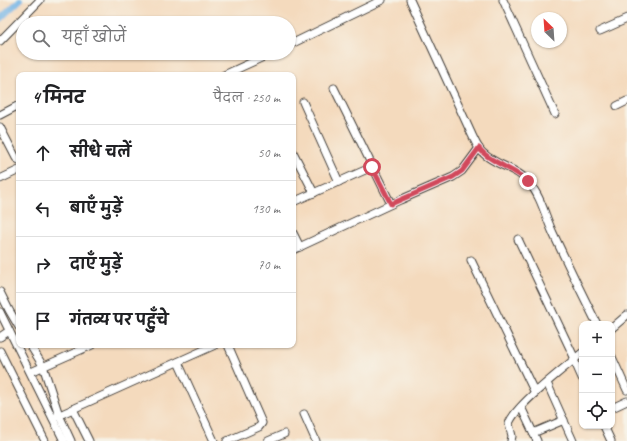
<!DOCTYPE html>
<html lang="hi">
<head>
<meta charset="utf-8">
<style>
	:root { --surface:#fff; --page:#f6f6f6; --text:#202124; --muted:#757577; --line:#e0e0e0 }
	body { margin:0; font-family:Caveat,"Playpen Sans Deva",sans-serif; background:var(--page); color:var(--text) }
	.controls { position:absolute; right:12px; bottom:12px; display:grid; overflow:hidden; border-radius:8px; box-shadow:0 1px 3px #0004 }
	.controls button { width:36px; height:36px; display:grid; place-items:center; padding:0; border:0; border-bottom:1px solid var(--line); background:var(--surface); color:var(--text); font:20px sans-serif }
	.compass { position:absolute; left:531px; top:12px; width:36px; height:36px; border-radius:50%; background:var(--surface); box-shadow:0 1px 3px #0004; rotate:335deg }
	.stop { position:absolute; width:12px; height:12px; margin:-9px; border:3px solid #d1495b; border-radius:50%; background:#fff }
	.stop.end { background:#d1495b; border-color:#fff; box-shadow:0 1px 4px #0008 }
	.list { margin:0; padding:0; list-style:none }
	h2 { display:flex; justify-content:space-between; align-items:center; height:52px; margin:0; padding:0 16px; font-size:17px }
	h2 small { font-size:13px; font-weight:400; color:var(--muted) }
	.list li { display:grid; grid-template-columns:26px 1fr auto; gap:12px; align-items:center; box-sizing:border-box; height:56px; padding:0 16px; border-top:1px solid var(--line) }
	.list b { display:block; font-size:15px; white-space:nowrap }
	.list em { font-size:13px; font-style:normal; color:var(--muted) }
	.icon { flex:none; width:22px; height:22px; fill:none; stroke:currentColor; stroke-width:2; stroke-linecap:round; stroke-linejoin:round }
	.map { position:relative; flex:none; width:627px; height:441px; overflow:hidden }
	.search { position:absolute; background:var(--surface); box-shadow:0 1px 3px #0004; left:16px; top:16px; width:280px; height:44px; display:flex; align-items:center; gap:10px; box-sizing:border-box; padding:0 14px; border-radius:22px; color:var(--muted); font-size:15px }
	.panel { position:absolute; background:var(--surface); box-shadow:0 1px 3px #0004; left:16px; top:72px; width:280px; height:276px; border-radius:8px }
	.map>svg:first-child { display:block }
</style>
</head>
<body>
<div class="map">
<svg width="627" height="441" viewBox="0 0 627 441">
	<rect width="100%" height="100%" fill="#f7f3e8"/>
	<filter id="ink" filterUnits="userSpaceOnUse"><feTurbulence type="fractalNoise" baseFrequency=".025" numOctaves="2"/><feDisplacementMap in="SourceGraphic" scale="8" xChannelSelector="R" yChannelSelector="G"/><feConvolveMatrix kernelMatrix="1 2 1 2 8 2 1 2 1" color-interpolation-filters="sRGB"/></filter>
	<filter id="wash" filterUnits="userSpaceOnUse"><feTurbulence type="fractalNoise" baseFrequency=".012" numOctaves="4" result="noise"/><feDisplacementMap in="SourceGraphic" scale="16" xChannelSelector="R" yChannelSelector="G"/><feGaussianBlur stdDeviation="0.9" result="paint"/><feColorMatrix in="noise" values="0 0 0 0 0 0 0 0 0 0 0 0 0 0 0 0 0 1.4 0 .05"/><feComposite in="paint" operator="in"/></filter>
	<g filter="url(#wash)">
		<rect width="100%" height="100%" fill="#f4dabd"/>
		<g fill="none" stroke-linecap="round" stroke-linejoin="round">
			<path stroke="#71b3e6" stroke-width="6" d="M0,19L20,0"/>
		</g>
	</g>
	<g filter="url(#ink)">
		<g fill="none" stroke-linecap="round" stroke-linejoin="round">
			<g stroke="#3c3834" stroke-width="9">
				<g id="minor">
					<path d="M410,0L472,135C475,141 478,149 483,153C496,166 518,168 529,183C541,196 545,216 553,233C567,263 582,294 597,324"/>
					<path d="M503,0L555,114"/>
					<path d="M600,31L627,19"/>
					<path d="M0,41L40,0"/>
					<path d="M289,45L382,0"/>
					<path d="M224,75L272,53"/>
					<path d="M334,88L391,204"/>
					<path d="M303,102L339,182"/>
					<path d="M617,106L627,101"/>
					<path d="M0,115L19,105"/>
					<path d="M0,127L16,158L19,160"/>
					<path d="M293,152L314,193"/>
					<path d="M0,179L19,170"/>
					<path d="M293,202L372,167"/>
					<path d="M293,233L300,247"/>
					<path d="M518,239L575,359"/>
					<path d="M293,250L400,200L453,177L462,171L479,148"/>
					<path d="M471,260L535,393"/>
					<path d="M0,292L9,310L19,327"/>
					<path d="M0,312L64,441"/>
					<path d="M612,328L627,315"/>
					<path d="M0,337L9,331"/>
					<path d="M30,345L43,366L59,415L71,441"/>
					<path d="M0,351L45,441"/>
					<path d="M612,357L627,390"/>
					<path d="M574,360L582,378"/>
					<path d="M178,362L214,441"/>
					<path d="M31,372L92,345"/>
					<path d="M547,383L573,441"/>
					<path d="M521,407L537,441"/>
					<path d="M612,408L627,401"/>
					<path d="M73,409L89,441"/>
					<path d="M304,414L316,441"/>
					<path d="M53,418L215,345"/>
					<path d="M604,426L611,441"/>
					<path d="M533,433L564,420"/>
					<path d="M227,441L259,427L262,423L228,345"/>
					<path d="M268,441L284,434"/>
					<path d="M511,441L512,436L509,424C513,407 567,366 582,353"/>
				</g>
			</g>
			<use href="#minor" stroke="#fff" stroke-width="7"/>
		</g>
	</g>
	<g fill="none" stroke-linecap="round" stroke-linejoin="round" filter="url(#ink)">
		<path stroke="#d1495b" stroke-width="5" d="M372,167L391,204L453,177L462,171L479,148C489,162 514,169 528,181"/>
	</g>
</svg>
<div class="controls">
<button>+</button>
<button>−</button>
<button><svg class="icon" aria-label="locate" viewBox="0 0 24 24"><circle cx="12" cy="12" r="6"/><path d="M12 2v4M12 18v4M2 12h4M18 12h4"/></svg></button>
</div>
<svg class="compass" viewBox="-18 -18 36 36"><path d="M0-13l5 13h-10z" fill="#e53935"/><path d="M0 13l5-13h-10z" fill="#757577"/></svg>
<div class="stop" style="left:372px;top:167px"></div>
<div class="stop end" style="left:528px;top:181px"></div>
<div class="search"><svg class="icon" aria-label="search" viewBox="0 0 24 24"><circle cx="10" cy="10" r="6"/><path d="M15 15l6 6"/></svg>यहाँ खोजें</div>
<section class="panel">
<h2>4 मिनट<small>पैदल · 250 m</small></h2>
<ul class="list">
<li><svg class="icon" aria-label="ahead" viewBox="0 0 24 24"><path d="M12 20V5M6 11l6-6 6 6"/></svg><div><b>सीधे चलें</b></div><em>50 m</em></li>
<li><svg class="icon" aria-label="left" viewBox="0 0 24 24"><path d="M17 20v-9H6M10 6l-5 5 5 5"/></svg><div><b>बाएँ मुड़ें</b></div><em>130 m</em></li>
<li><svg class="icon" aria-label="right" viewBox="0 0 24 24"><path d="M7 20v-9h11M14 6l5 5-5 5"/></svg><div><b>दाएँ मुड़ें</b></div><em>70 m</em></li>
<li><svg class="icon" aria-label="arrive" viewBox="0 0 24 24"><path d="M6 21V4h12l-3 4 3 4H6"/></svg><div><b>गंतव्य पर पहुँचे</b></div></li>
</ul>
</section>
</div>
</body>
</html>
